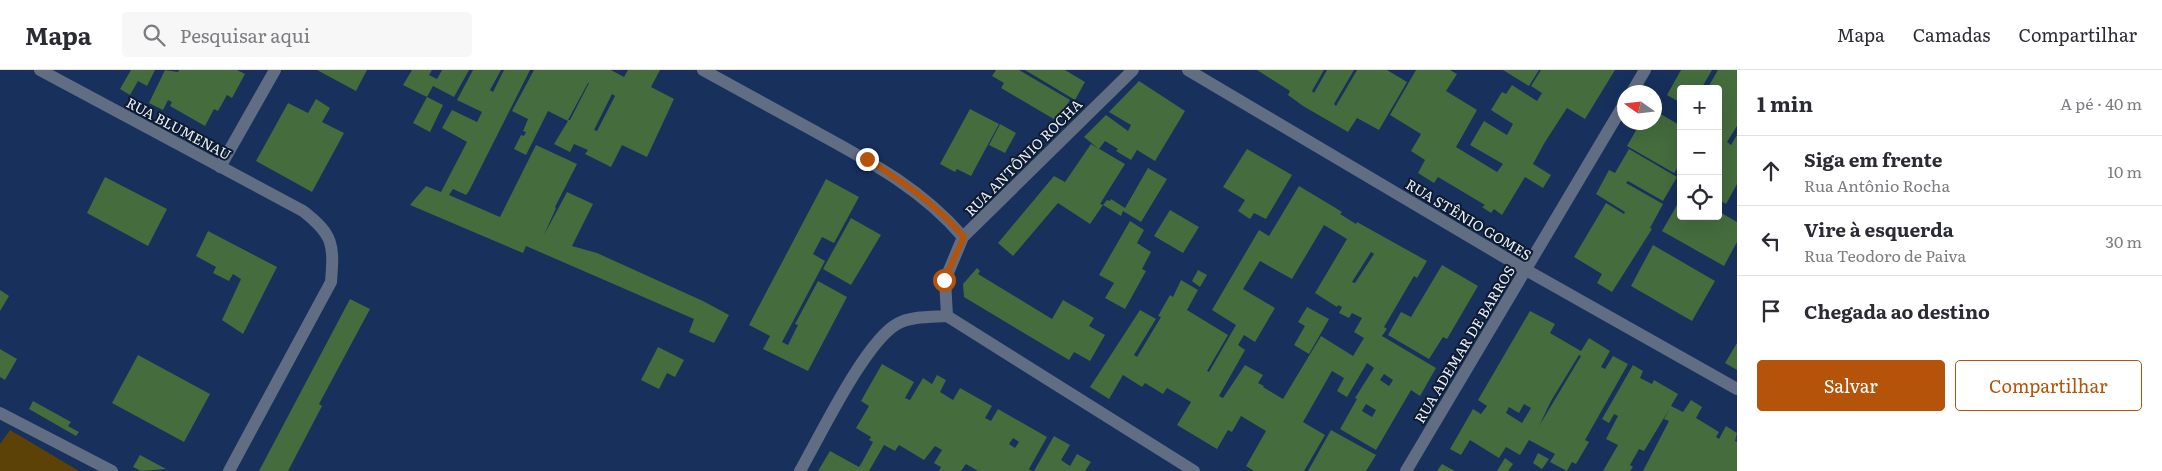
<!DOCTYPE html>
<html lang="pt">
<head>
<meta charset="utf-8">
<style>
	:root { --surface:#fff; --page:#f7f7f7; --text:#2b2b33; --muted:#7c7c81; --line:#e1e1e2; --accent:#b45309 }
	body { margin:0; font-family:Literata,serif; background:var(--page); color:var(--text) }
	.controls { position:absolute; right:15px; top:15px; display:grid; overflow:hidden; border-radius:5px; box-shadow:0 5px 20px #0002 }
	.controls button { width:45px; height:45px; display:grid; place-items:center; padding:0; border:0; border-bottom:1px solid var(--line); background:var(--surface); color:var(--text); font:25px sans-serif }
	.compass { position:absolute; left:1617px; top:15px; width:45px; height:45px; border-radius:50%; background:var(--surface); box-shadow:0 5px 20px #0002; rotate:284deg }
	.stop { position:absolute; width:15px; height:15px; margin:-11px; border:4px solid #b45309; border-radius:50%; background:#fff }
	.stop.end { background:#b45309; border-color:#fff; box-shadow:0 1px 5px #0008 }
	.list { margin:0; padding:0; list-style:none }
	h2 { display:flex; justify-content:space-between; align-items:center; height:65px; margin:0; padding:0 20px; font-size:21px }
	h2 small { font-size:16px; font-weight:400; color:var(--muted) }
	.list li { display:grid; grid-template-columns:32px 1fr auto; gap:15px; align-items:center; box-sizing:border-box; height:70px; padding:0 20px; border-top:1px solid var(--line) }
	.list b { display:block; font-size:19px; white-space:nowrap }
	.list p { margin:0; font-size:16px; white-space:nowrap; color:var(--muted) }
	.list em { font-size:16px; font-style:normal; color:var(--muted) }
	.actions { display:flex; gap:10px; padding:15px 20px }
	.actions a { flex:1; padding:11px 0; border:1px solid var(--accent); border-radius:5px; text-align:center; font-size:18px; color:var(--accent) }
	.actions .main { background:var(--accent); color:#fff }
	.icon { flex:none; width:28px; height:28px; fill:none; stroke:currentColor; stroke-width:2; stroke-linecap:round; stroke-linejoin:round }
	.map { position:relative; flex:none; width:1737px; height:401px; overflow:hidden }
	header { display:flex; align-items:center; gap:30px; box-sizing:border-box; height:70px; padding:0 25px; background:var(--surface); border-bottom:1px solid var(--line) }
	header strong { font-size:24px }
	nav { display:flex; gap:28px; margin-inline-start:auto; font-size:18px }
	.search { width:350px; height:45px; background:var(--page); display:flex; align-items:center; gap:12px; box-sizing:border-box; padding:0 18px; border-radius:5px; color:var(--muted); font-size:19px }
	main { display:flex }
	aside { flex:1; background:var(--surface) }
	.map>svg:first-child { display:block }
</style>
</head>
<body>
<header>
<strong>Mapa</strong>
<div class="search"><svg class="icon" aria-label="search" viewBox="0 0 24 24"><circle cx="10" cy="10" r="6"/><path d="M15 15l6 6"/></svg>Pesquisar aqui</div>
<nav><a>Mapa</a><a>Camadas</a><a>Compartilhar</a></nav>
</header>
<main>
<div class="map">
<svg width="1737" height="401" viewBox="0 0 1737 401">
	<rect width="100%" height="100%" fill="#17305c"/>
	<path fill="#5d4207" d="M10,360L79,401H0V374Z"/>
	<g fill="#446c3d" fill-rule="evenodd">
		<path d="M131,0H155L147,16L138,11L130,25L120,19Z"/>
		<path d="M165,0L178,2L179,0H237L245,4L232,28L227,25L218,41L214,39L205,56L170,36L172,32L168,30L163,40L149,33Z"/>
		<path d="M317,0H367L356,21Z"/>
		<path d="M412,0H432L429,5L437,9L442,0H469L454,27L433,16L427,27L403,15Z"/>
		<path d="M473,0H501L490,20L493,22L504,0H530L469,121L466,125L453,119L449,125L500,147L536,75L577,94L555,137L556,138L544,165L567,122L593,134L572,176L597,183L703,231L729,245L714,273L689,262L694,249L526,176L523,183L410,135L426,116L441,122L467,72L442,58L452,40L477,52L482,42L457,30Z"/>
		<path d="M534,0H611L624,7L628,0H660L651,17L674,29L647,87L622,75L611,97L585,84L588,80L574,74L570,82L554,74L568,51L548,41L526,85L514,79L521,65L524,66L526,62L523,61L528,49L512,41ZM588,13H589L570,50H568ZM612,24L615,26L597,61L594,60Z"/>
		<path d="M996,0H1019L1070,30L1057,51L1001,18L1004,13L992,6Z"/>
		<path d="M1025,0H1065L1085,12L1075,30Z"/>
		<path d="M1257,0H1324L1312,21L1314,23L1327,0H1354L1334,34L1336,36L1357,0H1387L1407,12L1379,60L1357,48L1348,62L1303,36L1288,25L1290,21Z"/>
		<path d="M1416,0H1450L1457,4L1446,21L1477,40L1456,77L1497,102L1503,94L1470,75L1484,51L1507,65L1513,54L1491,40L1502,22L1506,24L1512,15L1537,31L1542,23L1531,16L1541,0H1615L1585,49L1567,38L1545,72L1533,94L1551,105L1543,118L1525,107L1502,145L1494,139L1491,143L1482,137L1485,135L1438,107L1434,113L1418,103L1425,90L1411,81L1421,64L1390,45Z"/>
		<path d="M1503,0H1539L1529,16Z"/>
		<path d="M1681,0H1712L1701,19H1681V33L1667,25Z"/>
		<path d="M1718,0H1737V56L1727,72L1731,75L1737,65V114L1726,134L1718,129V117L1722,116L1718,113V19H1707Z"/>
		<path d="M1139,11L1185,41L1155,91L1137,80L1131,90L1116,81L1118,79L1105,71L1099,79L1084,67L1106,45L1128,61L1131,55L1109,42Z"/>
		<path d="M427,27L443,35L430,62L413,53Z"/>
		<path d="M316,29L330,38L322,52L344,63L312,122L256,91L288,33L308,43Z"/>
		<path d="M970,39L999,54L971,106L957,99L955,102L940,94Z"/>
		<path d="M1654,40L1681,56V93L1674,103L1627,76L1638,57L1640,59L1644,52H1654Z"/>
		<path d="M1000,54L1016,63L1005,83L989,75Z"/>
		<path d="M1091,74L1125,94L1100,134L1103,135L1090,154L1058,133L1013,186L998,173L1054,106L1065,112Z"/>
		<path d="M1247,79L1292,105L1266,149L1254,143L1250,149L1238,141L1245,130L1223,117Z"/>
		<path d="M1629,79L1677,107L1663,131L1628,111L1626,113L1663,134L1650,158L1652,159L1612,222L1597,213L1602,204L1574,187L1606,133L1624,144L1625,142L1596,124L1609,100L1615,103Z"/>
		<path d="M1148,98L1167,109L1141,152L1123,141L1121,146L1103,135L1107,130L1110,131L1111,129L1125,138Z"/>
		<path d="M105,107L167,139L148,176L87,143Z"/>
		<path d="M826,109L859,127L834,173L822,167L813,184L825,191L782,272L788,275L798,255L795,254L818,211L847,227L808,301L763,279L770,266L749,255Z"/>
		<path d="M1299,116L1334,137L1342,142L1340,144L1356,154L1357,152L1427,191L1417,208L1414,206L1384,257L1387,259L1382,266L1436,298L1420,326L1411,320L1376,380L1340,359L1357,329L1355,328L1374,298L1367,293L1347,327L1337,321L1344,308L1332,301L1303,352L1325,365L1304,401H1254L1246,396L1266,361L1241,346L1232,362L1228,360L1217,379L1177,355L1191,332L1167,318L1163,324L1145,313L1142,317L1123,305L1109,329L1090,317L1140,240L1156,249L1134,285L1137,287L1161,247L1158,246L1170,225L1173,227L1181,210L1198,220L1187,240L1228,265L1207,301L1209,302L1236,255L1212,240L1259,160L1269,166ZM1324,155L1347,169L1315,223L1337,237L1338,235L1342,237L1339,243L1349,248L1352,243L1362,248L1354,262L1364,268L1353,286L1321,266L1283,329L1263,317L1264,316L1258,313L1263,305L1245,295L1223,328L1219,326L1245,280L1238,275L1244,265L1255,272L1275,238L1243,219L1260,191L1292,209ZM1371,182L1374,184L1355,213L1352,212ZM1384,304L1393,310L1389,316L1380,310ZM1366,334L1376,340L1372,347L1362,341Z"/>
		<path d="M1681,128V146H1718V141L1737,152V172L1724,196L1662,161Z"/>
		<path d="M1170,140L1199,157L1183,183L1154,166Z"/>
		<path d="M851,148L881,165L851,215L823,199Z"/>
		<path d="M1130,151L1144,160L1137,173L1151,182L1142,199L1146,201L1125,239L1105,228L1114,213L1099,205Z"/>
		<path d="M208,161L277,197L243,264L222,250L241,209L233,204L229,211L213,203L216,197L196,186Z"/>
		<path d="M1653,175L1715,211L1692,251L1631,216Z"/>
		<path d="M1442,195L1478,216L1447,269L1443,267L1429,289L1388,265L1401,242L1411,247Z"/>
		<path d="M977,198L980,201L978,204L1052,249L1063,230L1094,248L1089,256L1105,265L1090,291L1074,282L1069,290L964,227L963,214Z"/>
		<path d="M1198,200L1207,205L1200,217L1192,211Z"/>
		<path d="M0,220L9,226L0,241Z"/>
		<path d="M350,229L370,239L319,334L322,336L288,401H259Z"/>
		<path d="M1307,237L1329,249L1309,284L1294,275L1305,256L1298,252Z"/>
		<path d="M1530,241L1555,254L1550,263L1581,281L1589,268L1610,281L1601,297L1605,299L1613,286L1628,294L1585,370L1589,372L1576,394L1572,392L1567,401L1550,392L1555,384L1529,370L1520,385L1506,377L1499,388L1470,370L1461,385L1450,379L1473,339L1481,344L1487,336L1478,330ZM1579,285L1581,286L1539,356L1551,331ZM1524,334L1531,338L1522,353L1506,343L1509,337L1519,343Z"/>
		<path d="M1737,273V300L1725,293Z"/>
		<path d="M658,277L684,290L675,307L667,303L659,319L641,310Z"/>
		<path d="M0,279L17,289L5,310L0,307Z"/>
		<path d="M138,285L210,324L184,372L112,333Z"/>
		<path d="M882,294L914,312L905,328L910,330L923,308L932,314L937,305L946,310L940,322L953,330L960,318L992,336L985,348L991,351L998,339L1047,367L1029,399L1032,401H978L966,394L961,401H939L941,397L934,393L942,380L935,376L924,390L899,375L895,381L884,375L869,401H818L830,381L859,397L861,394L873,372L869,370L871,367L856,358L869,336L861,331ZM1013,368L1019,372L1015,378L1009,374Z"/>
		<path d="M1633,295L1643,301L1640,308L1652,314L1654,310L1678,324L1671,336L1683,342L1691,330L1702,337L1696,348L1719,362L1716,367L1719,369L1726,356L1737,363L1735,371L1737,372V401H1643L1669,351L1664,349L1670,338L1644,381L1639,379L1630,395L1633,397L1630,401H1603L1618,375L1606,369L1618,346L1614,344L1609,353L1602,349Z"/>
		<path d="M33,331L71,352L68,356L79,362L76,366L29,339Z"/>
		<path d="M1331,360L1376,385L1366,401H1308Z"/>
		<path d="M1054,366L1070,375L1061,390L1070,396L1077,384L1091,392L1085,401H1034Z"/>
		<path d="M1538,383L1549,389L1542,399L1533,393Z"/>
		<path d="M140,385L166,399L141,401L133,397Z"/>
		<path d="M1505,388L1513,394L1508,401H1497Z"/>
		<path d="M1442,394L1455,401H1437Z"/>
	</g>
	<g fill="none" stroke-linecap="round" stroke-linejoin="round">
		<g stroke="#606d83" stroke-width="12">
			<path d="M40,0L303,141C334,165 334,175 331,212L229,401"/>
			<path d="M703,0C741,21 778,41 816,62C871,92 922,119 963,167"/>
			<path d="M1188,0L1526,200L1737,319"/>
			<path d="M1632,22L1645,0"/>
			<path d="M220,97L275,0"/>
			<path d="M947,246L1194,401"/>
			<path d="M0,343L112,401"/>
			<path d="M800,401C820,366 865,272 897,254C911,246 931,247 947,246L945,210L963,167L1133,0"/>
			<path d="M1406,401L1624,34"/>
		</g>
	</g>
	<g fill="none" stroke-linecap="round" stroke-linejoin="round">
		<path stroke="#b45309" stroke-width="6" d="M867,89C904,113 935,133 964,167L944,210"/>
	</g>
	<g text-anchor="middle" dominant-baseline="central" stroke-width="4" stroke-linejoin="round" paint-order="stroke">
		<g font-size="14" fill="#ebf1fd" stroke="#0e1a2d">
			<text transform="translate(179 58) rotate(28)">RUA BLUMENAU</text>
			<text transform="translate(1023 87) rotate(-45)">RUA ANTÔNIO ROCHA</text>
			<text transform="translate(1469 149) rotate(31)">RUA STÊNIO GOMES</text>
			<text transform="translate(1464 274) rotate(-59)">RUA ADEMAR DE BARROS</text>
		</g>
	</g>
</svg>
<div class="controls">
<button>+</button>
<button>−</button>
<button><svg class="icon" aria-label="locate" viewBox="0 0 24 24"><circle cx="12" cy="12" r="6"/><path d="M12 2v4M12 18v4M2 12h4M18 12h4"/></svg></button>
</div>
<svg class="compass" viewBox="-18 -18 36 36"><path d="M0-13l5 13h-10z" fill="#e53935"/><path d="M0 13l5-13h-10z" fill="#7c7c81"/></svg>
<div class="stop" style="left:944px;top:210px"></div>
<div class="stop end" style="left:867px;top:89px"></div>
</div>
<aside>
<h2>1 min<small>A pé · 40 m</small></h2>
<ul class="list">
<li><svg class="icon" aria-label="ahead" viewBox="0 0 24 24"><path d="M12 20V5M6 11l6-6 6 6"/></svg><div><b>Siga em frente</b><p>Rua Antônio Rocha</p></div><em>10 m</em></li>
<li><svg class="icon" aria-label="left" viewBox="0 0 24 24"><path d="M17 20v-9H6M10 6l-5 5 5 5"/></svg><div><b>Vire à esquerda</b><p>Rua Teodoro de Paiva</p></div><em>30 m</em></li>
<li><svg class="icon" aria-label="arrive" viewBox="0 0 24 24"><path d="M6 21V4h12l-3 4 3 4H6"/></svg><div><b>Chegada ao destino</b></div></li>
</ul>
<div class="actions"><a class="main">Salvar</a><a>Compartilhar</a></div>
</aside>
</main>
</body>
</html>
